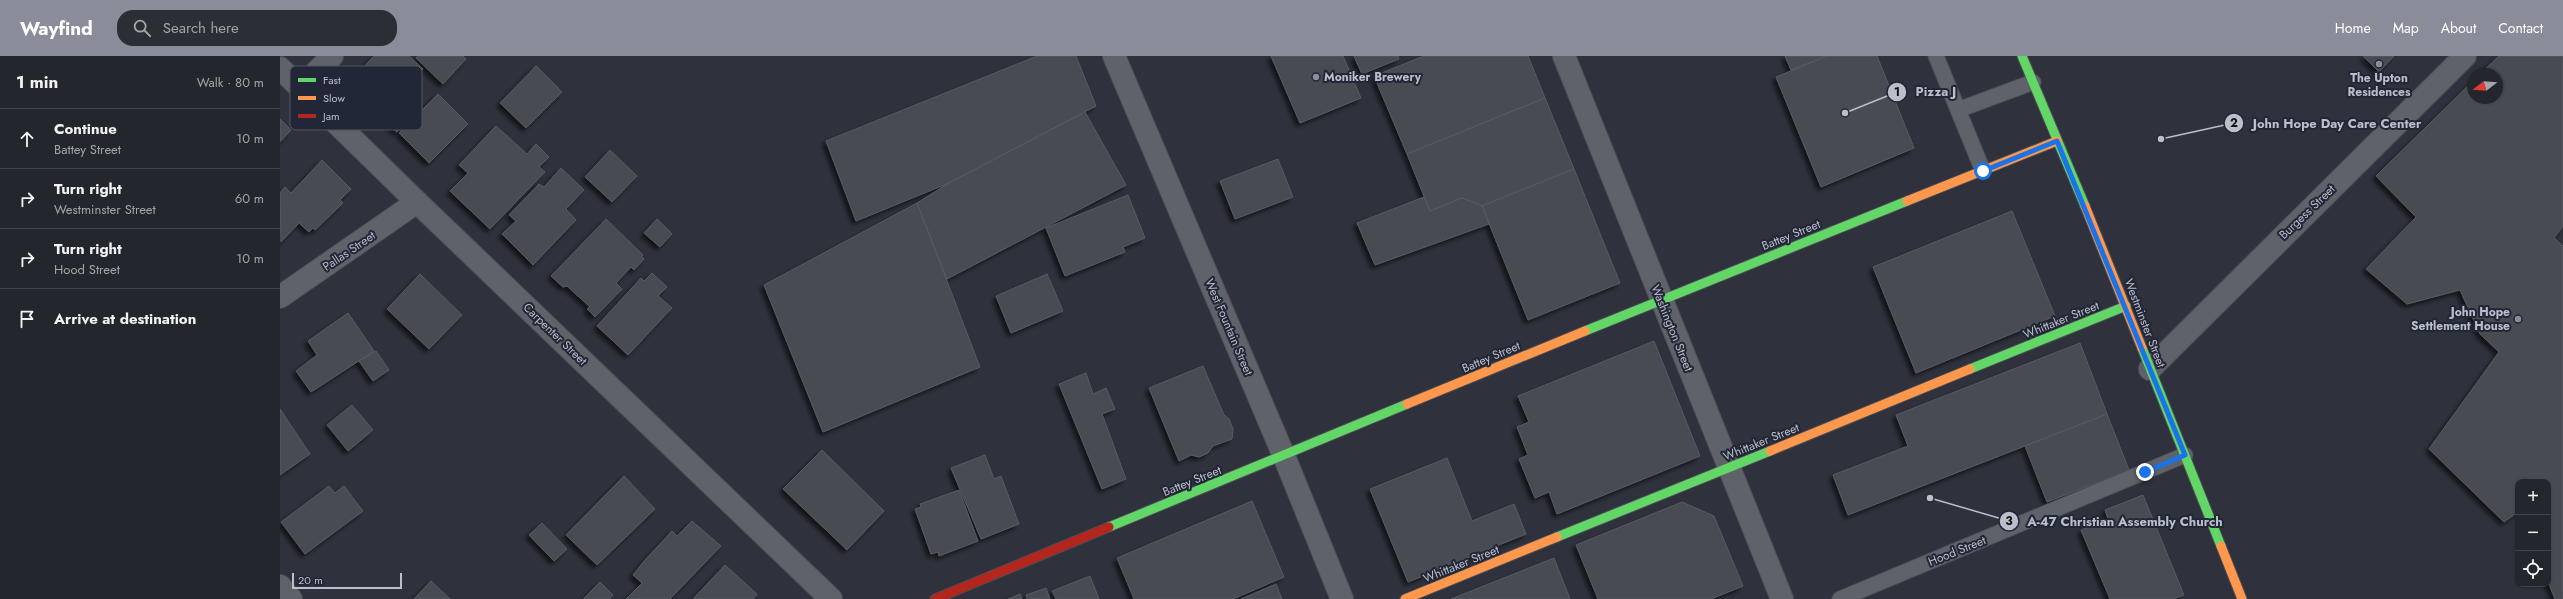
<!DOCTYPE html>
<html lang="en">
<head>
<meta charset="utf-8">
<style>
	:root { --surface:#23262d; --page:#2b2e35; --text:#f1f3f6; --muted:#a3a5aa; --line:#404349; --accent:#8a8d99 }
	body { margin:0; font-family:Jost,sans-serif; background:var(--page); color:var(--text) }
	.controls { position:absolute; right:12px; bottom:12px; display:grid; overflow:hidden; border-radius:8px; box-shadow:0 1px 3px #0004 }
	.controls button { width:36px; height:36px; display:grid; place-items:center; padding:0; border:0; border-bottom:1px solid var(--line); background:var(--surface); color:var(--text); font:20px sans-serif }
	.compass { position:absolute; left:2187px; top:12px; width:36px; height:36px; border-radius:50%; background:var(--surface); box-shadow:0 1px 3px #0004; rotate:253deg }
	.scale { position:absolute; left:12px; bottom:10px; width:110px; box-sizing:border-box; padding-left:4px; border:2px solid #bbbecb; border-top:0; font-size:11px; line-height:14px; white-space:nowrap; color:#bbbecb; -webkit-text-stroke:3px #222737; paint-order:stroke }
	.stop { position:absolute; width:12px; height:12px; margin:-9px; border:3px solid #1a73e8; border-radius:50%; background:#fff }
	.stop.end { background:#1a73e8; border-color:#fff; box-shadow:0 1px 4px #0008 }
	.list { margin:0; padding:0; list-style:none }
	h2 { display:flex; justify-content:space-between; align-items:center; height:52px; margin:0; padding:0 16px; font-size:17px }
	h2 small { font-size:13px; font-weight:400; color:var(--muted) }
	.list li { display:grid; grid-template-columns:26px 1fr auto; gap:12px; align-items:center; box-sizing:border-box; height:60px; padding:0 16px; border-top:1px solid var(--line) }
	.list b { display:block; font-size:15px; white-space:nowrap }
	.list p { margin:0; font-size:13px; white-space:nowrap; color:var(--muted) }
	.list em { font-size:13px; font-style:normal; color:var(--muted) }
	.icon { flex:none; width:22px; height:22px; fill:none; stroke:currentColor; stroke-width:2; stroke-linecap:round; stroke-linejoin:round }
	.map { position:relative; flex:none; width:2283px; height:543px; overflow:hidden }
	header { display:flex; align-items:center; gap:24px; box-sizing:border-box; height:56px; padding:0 20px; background:var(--accent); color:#fff }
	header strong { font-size:19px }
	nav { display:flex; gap:22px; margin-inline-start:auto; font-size:14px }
	.search { width:280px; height:36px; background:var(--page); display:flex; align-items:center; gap:10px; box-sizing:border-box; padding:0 14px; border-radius:16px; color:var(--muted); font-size:15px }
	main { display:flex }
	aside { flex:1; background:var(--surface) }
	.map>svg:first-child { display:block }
</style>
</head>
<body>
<header>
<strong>Wayfind</strong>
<div class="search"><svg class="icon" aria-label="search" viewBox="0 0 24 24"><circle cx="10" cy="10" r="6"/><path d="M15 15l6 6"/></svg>Search here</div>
<nav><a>Home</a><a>Map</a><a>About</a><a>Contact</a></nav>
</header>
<main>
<aside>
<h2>1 min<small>Walk · 80 m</small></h2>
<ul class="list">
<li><svg class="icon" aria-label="ahead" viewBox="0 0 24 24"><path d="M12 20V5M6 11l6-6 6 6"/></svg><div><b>Continue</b><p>Battey Street</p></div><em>10 m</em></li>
<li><svg class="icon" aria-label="right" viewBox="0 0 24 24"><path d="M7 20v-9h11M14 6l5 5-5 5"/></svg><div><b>Turn right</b><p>Westminster Street</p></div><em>60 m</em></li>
<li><svg class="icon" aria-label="right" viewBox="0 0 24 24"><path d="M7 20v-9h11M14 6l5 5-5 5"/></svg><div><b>Turn right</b><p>Hood Street</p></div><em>10 m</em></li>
<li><svg class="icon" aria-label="arrive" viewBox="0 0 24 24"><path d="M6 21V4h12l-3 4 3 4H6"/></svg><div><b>Arrive at destination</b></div></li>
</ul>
</aside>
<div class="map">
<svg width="2283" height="543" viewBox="0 0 2283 543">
	<defs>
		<filter id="shadow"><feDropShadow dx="-3.5" dy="3.5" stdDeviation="2" flood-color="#0009"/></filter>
	</defs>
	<rect width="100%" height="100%" fill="#2f323c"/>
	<g fill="#484b53" stroke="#585a63" filter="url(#shadow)">
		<path d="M94,0H129L143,13L120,38L137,55L117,76L66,30Z"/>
		<path d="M138,0H183L186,3L163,28L136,2Z"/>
		<path d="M757,0H796L816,50L669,127L576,165L546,85Z"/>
		<path d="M991,0H1063L1081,42L1020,67Z"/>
		<path d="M1074,0H1118L1119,3L1082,18Z"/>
		<path d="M1144,0H1248L1265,42L1127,98L1094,20Z"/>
		<path d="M1505,0H1547L1511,14Z"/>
		<path d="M1547,0H1597L1634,92L1541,131L1496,21Z"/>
		<path d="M2083,0H2114L2099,16Z"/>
		<path d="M2219,0H2283V170L2274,182L2283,190V543H2275L2268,526V426H2238V456L2224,466L2149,393L2219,296L2200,278L2180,234L2127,248L2086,213L2136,161L2096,120L2193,25V42H2217V18H2200Z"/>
		<path d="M256,10L282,36L246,72L220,47Z"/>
		<path d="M158,38L188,68L149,107L119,77Z"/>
		<path d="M1265,42L1294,113L1202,150L1182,142L1150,155L1127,98Z"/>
		<path d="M805,56L846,129L667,223L637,147L669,127Z"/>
		<path d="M0,63L11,74L0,86Z"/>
		<path d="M216,70L247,98L256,88L269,101L259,111L265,116L210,173L170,135L188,117L179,109Z"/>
		<path d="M330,94L357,120L332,146L305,121Z"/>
		<path d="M998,103L1013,141L955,163L940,125Z"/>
		<path d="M42,104L71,133L60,144L63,147L35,174L33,172L29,176L20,168L21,165L1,186L0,137L5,131L11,137Z"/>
		<path d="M281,112L304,134L286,153L296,164L253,209L222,178L236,165L229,159L259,128L264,131Z"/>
		<path d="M1294,113L1340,227L1248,264L1202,150Z"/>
		<path d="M848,139L865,182L843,191L845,196L785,220L766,172Z"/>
		<path d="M1144,141L1150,155L1182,142L1202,150L1209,168L1095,209L1077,167Z"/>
		<path d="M637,147L700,311L543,376L484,229Z"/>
		<path d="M1732,155L1775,260L1636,317L1593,211Z"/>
		<path d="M326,163L363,199L361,200L364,203L354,214L351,211L336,227L342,233L315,261L307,253L310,251L287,230L283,231L271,220Z"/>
		<path d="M377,163L392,178L380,191L364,177Z"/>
		<path d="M372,217L387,231L378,240L392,252L348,299L317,270L361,222L364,225Z"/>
		<path d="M140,218L182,259L149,293L107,253Z"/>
		<path d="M767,218L783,255L731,277L716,240Z"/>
		<path d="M68,257L94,295L31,336L16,315L37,299L28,285Z"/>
		<path d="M1374,285L1420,400L1277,458L1269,436L1255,442L1239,403L1248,399L1237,371L1249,366L1238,340Z"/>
		<path d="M1800,287L1827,358L1568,459L1553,419L1628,390L1616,359Z"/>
		<path d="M96,295L109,314L93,325L79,305Z"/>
		<path d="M923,310L944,359L949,363L953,373L952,383L933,390L928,397L919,401L911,399L899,405L869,332Z"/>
		<path d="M806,317L813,338L826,332L835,353L822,358L846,423L822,433L779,328Z"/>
		<path d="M72,349L93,374L68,395L47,369Z"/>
		<path d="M0,353L30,398L0,419Z"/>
		<path d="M1827,358L1849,414L1767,446L1745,390Z"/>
		<path d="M542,394L604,455L567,494L503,433Z"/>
		<path d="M705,399L714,423L721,420L739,468L701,483L671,412Z"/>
		<path d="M1167,402L1192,465L1234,448L1246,478L1128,526L1090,433Z"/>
		<path d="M344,420L375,453L317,509L286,479Z"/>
		<path d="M49,430L55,437L64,430L83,455L25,498L1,466Z"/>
		<path d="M679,434L698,485L659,500L658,496L651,498L635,453L641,451L640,448Z"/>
		<path d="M1863,439L1904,539L1893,543H1830L1801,474L1828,463L1825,454Z"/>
		<path d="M972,445L1004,521L953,543H854L837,502Z"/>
		<path d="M1402,446L1434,460L1463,530L1431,543H1318L1296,489Z"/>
		<path d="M412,465L441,490L390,543H346L362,527L353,519L365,504L392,475L397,480Z"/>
		<path d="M262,467L287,493L274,505L249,479Z"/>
		<path d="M1274,502L1290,543H1171Z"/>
		<path d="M445,509L477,538L473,543H413Z"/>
		<path d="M810,520L819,543H776L772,535Z"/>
		<path d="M151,525L170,543H134Z"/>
		<path d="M320,526L333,539L329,543H303Z"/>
		<path d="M996,528L1002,543H961Z"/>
		<path d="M766,532L770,543H747L746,539Z"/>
		<path d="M740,538L742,543H728Z"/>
	</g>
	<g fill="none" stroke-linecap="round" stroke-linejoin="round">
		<g stroke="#4b4e55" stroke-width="17">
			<g id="lane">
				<path d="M1656,0L1703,115"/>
				<path d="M1678,54L1753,26"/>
				<path d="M1560,543L1905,399"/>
			</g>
		</g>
		<g stroke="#4b4e55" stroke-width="24">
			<g id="street">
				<path d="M834,0L1004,400L1062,543"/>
				<path d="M1284,0L1502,543"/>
				<path d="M0,12L137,146L551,543"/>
				<path d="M21,32L52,0"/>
				<path d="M0,241L137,146"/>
				<path d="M1870,313L2185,0"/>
				<path d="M0,530L11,543"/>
			</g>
		</g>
		<g stroke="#4b4e55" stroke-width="11">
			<g id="fast">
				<path d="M1742,0L1805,150"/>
				<path d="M1305,275L1627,145"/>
				<path d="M1862,292L1941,490"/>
				<path d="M1690,313L1846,250"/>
				<path d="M829,471L1127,348"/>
				<path d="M1277,481L1490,395"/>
			</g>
		</g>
		<g stroke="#4b4e55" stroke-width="11">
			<g id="slow">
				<path d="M1627,145L1777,85"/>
				<path d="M1805,150L1862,292"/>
				<path d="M1127,348L1305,275"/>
				<path d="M1490,395L1690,313"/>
				<path d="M1941,490L1962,543"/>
				<path d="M1125,543L1277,481"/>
			</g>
		</g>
		<g stroke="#4b4e55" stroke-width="11">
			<path id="jam" d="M655,543L829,471"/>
		</g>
		<use href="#lane" stroke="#60626a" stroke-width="15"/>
		<use href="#street" stroke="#60626a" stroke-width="22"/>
		<use href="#fast" stroke="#63d668" stroke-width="9"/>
		<use href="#slow" stroke="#ff974d" stroke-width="9"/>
		<use href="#jam" stroke="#b3261e" stroke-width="9"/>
	</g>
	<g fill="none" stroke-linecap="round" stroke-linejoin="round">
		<path stroke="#1a73e8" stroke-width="5" d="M1703,115L1777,85L1905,399L1865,416"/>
	</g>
	<g fill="#8a8d99" stroke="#222737" stroke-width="1.5">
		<circle cx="2099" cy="8" r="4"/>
		<circle cx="1036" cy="21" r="4"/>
		<circle cx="2238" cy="263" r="4"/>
	</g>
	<g text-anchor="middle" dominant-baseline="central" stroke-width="4" stroke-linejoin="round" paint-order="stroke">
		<g font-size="12" font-weight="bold" fill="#bbbecb" stroke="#222737" text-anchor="start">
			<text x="1044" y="21">Moniker Brewery</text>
			<text x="2099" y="22" text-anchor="middle">The Upton<tspan x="2099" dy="14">Residences</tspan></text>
			<text x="2230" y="256" text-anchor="end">John Hope<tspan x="2230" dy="14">Settlement House</tspan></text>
		</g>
		<g font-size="12" fill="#bbbecb" stroke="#222737">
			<text transform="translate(2027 156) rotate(-44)">Burgess Street</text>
			<text transform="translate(1511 179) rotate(-22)">Battey Street</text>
			<text transform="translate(69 195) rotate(-34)">Pallas Street</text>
			<text transform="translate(1781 264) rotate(-22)">Whittaker Street</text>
			<text transform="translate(1865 267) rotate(69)">Westminster Street</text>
			<text transform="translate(949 271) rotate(67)">West Fountain Street</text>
			<text transform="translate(1392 272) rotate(68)">Washington Street</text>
			<text transform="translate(275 278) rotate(44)">Carpenter Street</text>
			<text transform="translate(1211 301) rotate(-23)">Battey Street</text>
			<text transform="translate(1481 386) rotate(-22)">Whittaker Street</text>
			<text transform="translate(912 425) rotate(-22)">Battey Street</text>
			<text transform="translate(1677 495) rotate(-22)">Hood Street</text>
			<text transform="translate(1181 508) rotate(-22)">Whittaker Street</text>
		</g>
	</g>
	<rect x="10" y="10" width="132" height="64" rx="6" fill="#222737" stroke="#505463" stroke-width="1"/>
	<rect x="18" y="22" width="18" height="4" fill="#63d668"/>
	<rect x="18" y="40" width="18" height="4" fill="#ff974d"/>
	<rect x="18" y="58" width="18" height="4" fill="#b3261e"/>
	<g font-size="11" fill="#bbbecb">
		<text x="43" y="28">Fast</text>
		<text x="43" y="46">Slow</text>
		<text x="43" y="64">Jam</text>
	</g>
	<path fill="none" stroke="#bbbecb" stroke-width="1.5" d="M1565 57L1617 36M1881 83L1954 67M1650 442L1729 465"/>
	<g fill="#bbbecb" stroke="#222737" stroke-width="1.5">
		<circle cx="1565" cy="57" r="4"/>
		<circle cx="1881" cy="83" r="4"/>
		<circle cx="1650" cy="442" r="4"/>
		<circle cx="1617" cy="36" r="10"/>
		<circle cx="1954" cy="67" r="10"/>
		<circle cx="1729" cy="465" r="10"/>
	</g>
	<g font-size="12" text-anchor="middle" font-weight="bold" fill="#111">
		<text x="1617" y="40">1</text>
		<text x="1954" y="71">2</text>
		<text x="1729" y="469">3</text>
	</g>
	<g font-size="13" text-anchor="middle" font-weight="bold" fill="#bbbecb" stroke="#222737" stroke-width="4" stroke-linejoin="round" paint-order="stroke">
		<text x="1656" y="40">Pizza J</text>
		<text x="2057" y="72">John Hope Day Care Center</text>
		<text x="1845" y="470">A-47 Christian Assembly Church</text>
	</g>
</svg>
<div class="controls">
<button>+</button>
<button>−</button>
<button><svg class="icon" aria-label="locate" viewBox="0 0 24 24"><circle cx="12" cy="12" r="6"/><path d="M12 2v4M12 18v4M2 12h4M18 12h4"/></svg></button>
</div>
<svg class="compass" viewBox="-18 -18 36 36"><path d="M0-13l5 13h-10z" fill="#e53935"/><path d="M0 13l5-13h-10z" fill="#a3a5aa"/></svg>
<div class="scale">20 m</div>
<div class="stop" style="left:1703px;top:115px"></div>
<div class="stop end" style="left:1865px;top:416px"></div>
</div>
</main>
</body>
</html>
